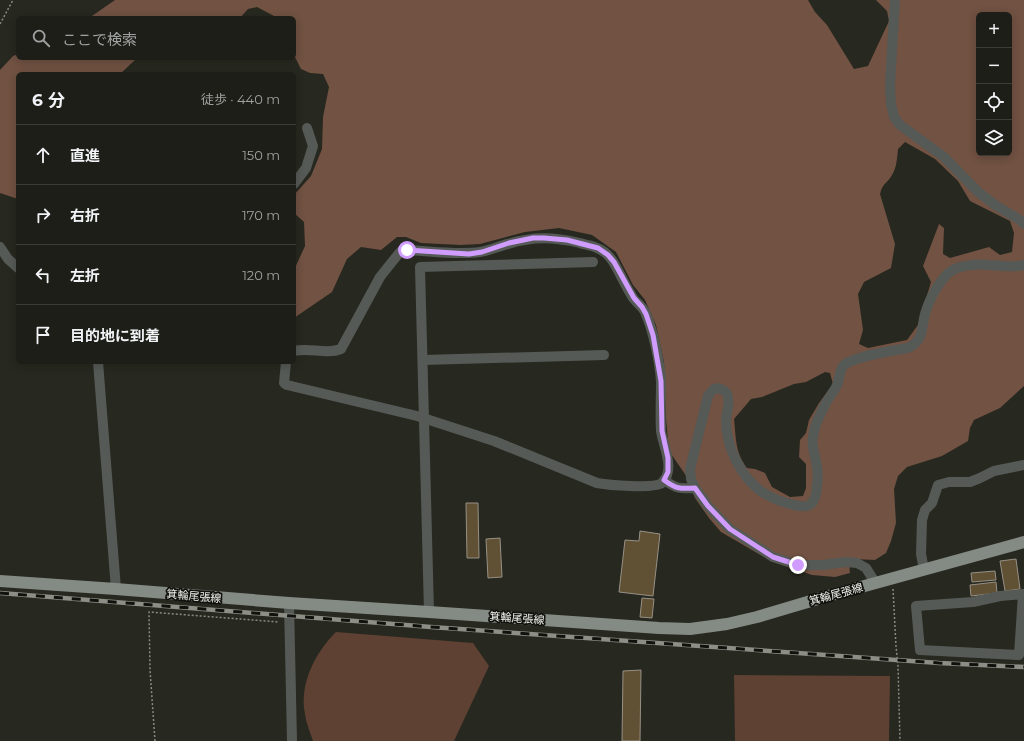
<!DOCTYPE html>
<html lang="ja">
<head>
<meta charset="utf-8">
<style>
	:root { --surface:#1d1e17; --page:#2a2b24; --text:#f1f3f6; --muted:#a0a2a1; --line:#3b3c36 }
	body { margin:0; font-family:Montserrat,"Noto Sans JP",sans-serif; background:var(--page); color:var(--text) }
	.controls { position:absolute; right:12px; top:12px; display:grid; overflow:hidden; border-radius:6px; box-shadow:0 2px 10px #0003 }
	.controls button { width:36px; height:36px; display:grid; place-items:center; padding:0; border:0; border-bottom:1px solid var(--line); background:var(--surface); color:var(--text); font:20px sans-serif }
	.stop { position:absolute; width:12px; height:12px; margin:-9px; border:3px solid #d09dfe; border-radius:50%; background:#fff }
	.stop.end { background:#d09dfe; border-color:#fff; box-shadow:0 1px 4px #0008 }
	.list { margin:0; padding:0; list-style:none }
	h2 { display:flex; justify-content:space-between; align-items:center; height:52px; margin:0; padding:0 16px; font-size:17px }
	h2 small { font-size:13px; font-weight:400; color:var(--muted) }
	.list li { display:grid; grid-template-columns:26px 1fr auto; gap:12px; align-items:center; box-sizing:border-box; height:60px; padding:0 16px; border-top:1px solid var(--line) }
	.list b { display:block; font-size:15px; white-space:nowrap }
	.list em { font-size:13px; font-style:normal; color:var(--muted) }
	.icon { flex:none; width:22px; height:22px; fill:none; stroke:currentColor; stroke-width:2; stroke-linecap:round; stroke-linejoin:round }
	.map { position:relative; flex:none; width:1024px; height:741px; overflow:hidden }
	.search { position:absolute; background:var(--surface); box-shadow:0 2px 10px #0003; left:16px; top:16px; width:280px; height:44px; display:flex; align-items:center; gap:10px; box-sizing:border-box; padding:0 14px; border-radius:6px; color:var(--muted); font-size:15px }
	.panel { position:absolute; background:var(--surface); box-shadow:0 2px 10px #0003; left:16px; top:72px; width:280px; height:292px; border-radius:6px }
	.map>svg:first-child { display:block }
</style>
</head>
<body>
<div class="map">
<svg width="1024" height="741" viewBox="0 0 1024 741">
	<rect width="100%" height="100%" fill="#27281f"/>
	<g fill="#5e4133">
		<path d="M336,632L473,643L489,666L454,741H313C310,732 306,723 305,714C299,684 315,653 336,632Z"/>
		<path d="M734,675L890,676L889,741H735Z"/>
	</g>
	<g fill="#715243" fill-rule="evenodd">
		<path d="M115,0H808L815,12L827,25L854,69L868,66L889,21L887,11L876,0H1024V386L1000,408L974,420L970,428L968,441L942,456L907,467L898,476L894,489L896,523L891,541L886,553L875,560L853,559L849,563L850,573L835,577L812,575L771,561L721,532L709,518L695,498L687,477L669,451L666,419L664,362L656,325L645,300L633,285L616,252L592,235L559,228L525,232L480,244L461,245L421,243L406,237H397L381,250L361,247L347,259L332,292L294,318V270L305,246L304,222L294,213V195L311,176L322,149L323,117L329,87L323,74L310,73L301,69L294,55V18H275L274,16L257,7L248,9L240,18H89ZM979,15H1009V153H979ZM905,142L935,159L958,181L970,201L1010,221L1014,233L1012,252L1000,255L989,247L950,258L943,254L944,228L939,224L923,266L931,282L918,325L907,340L868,348L859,344L863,330L858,294L864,282L891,268L895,244L880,194C883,182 887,184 892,175C897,167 897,158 898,149ZM825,372L830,373L833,384L819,403L809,420L806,433L800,440L799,457L806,464V488L803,496L790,497L772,487L765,473L755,469L747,468C735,453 736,437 734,419L751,399L762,397L794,384L806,382Z"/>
		<path d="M18,54V58H140L135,60L120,74H18V199L0,193V70L13,56Z"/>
	</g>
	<g fill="#615134" stroke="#979086">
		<path d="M466,503H478L479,558H467Z"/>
		<path d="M640,531L660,534L653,596L619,592L625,540L639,541Z"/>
		<path d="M500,538L502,577L488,578L486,539Z"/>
		<path d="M1016,559L1020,589L1005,591L1000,561Z"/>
		<path d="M995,571L996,580L972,582L971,573Z"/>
		<path d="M996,582L997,593L971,596L970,585Z"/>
		<path d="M642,598L654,599L652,618L640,617Z"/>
		<path d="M641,670L640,741H622L623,671Z"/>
	</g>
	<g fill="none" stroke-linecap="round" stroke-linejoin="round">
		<g stroke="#8a8b83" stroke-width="1.5" stroke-dasharray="2 2" stroke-linecap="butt">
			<path d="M0,24L13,0"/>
			<path d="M893,589L896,646L898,666L900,741"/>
			<path d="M155,741L150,670L149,612L279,622"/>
		</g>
		<g stroke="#565a56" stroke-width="10">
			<path d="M895,0L890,84L891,104L894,117L900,125L944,157L978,192L995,205L1020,220L1024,224"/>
			<path d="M294,184L306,168L313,146L307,128"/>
			<path d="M0,247L8,259L18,268"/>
			<path d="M423,360L604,355"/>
			<path d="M98,362L116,589"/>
			<path d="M286,362L284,383L287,385L417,416L494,441L597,483C608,485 654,489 662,483C676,470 663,446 661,431C660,415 661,398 661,382C660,363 653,329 645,312C642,306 637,303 633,298C630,293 626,286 623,280C616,267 611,253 597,248C592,245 585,245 580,243C554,237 534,236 508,244C499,246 489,251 480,252C456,255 431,251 407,250L400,252L380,277L341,349C326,355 310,347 294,351"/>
			<path d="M664,480C677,489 680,489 695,488"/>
			<path d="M924,570L921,554L922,520L925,510L932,503L938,485L949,482H970L980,478L994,471L1024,465"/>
			<path d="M875,584L873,579L866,568L857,563L846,562L822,565H798L773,557L730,529L708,506L695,488L691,479L690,469L708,396C710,394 712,390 714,389C719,387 725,390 727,394C731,403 726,413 726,421C726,447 741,477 762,492C770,497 779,501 787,503C808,510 816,507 817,485C818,479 818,473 817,467C816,457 811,447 813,437C814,427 820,414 825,405C828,398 834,392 837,385C840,378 839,370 844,365C853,357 895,350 908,348C924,340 921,329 925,314C929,300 942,273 957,268C967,265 978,264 988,265C1000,265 1012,268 1024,265"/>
			<path d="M1023,594L1019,655L920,650L916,606L973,602L1000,596L1023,594H1024"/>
			<path d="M289,603L292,741"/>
			<path d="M429,612L420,267L593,262"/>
		</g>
		<path stroke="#848b84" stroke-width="12" d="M0,581L116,589L289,603L429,612L659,628L690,629L727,624L757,617L821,598L1024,542"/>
		<g stroke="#8d8e86" stroke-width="4.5">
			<path id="rail" d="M0,593L431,627L939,663L1024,667"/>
		</g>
		<use href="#rail" stroke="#10110d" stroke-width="3" stroke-dasharray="9" stroke-linecap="butt"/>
	</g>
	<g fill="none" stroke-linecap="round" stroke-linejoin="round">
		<path stroke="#d09dfe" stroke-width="5" d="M407,250L469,254L482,252L509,243L533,238H544L567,240L598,248L608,255L614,262L634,298L642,307L646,314L653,335L661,381L662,431L668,458V472L664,480C676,489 680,489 695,488L708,506L730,529L773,557L798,565"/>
	</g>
	<g text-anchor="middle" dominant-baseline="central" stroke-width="3.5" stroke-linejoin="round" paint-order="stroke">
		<g font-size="11" fill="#eff0ea" stroke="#10110d">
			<text transform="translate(836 594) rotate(-15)">箕輪尾張線</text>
			<text transform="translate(194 596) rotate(5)">箕輪尾張線</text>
			<text transform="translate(517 618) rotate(4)">箕輪尾張線</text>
		</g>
	</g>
</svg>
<div class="controls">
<button>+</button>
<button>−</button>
<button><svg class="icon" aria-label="locate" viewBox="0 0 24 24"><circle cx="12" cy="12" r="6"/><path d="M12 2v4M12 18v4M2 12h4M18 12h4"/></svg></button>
<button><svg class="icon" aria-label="layers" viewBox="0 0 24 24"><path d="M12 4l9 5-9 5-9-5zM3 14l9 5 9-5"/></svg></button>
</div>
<div class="stop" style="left:407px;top:250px"></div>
<div class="stop end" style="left:798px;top:565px"></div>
<div class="search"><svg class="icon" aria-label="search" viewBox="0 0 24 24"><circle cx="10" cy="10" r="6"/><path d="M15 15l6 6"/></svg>ここで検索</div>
<section class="panel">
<h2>6 分<small>徒歩 · 440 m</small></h2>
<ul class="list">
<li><svg class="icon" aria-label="ahead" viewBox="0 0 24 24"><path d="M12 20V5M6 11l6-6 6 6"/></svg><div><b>直進</b></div><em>150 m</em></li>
<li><svg class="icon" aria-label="right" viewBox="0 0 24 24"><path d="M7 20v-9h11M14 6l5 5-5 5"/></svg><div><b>右折</b></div><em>170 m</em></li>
<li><svg class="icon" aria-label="left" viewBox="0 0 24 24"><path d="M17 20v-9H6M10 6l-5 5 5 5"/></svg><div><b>左折</b></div><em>120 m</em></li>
<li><svg class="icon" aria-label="arrive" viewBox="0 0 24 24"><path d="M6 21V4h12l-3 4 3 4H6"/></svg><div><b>目的地に到着</b></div></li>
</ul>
</section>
</div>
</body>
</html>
